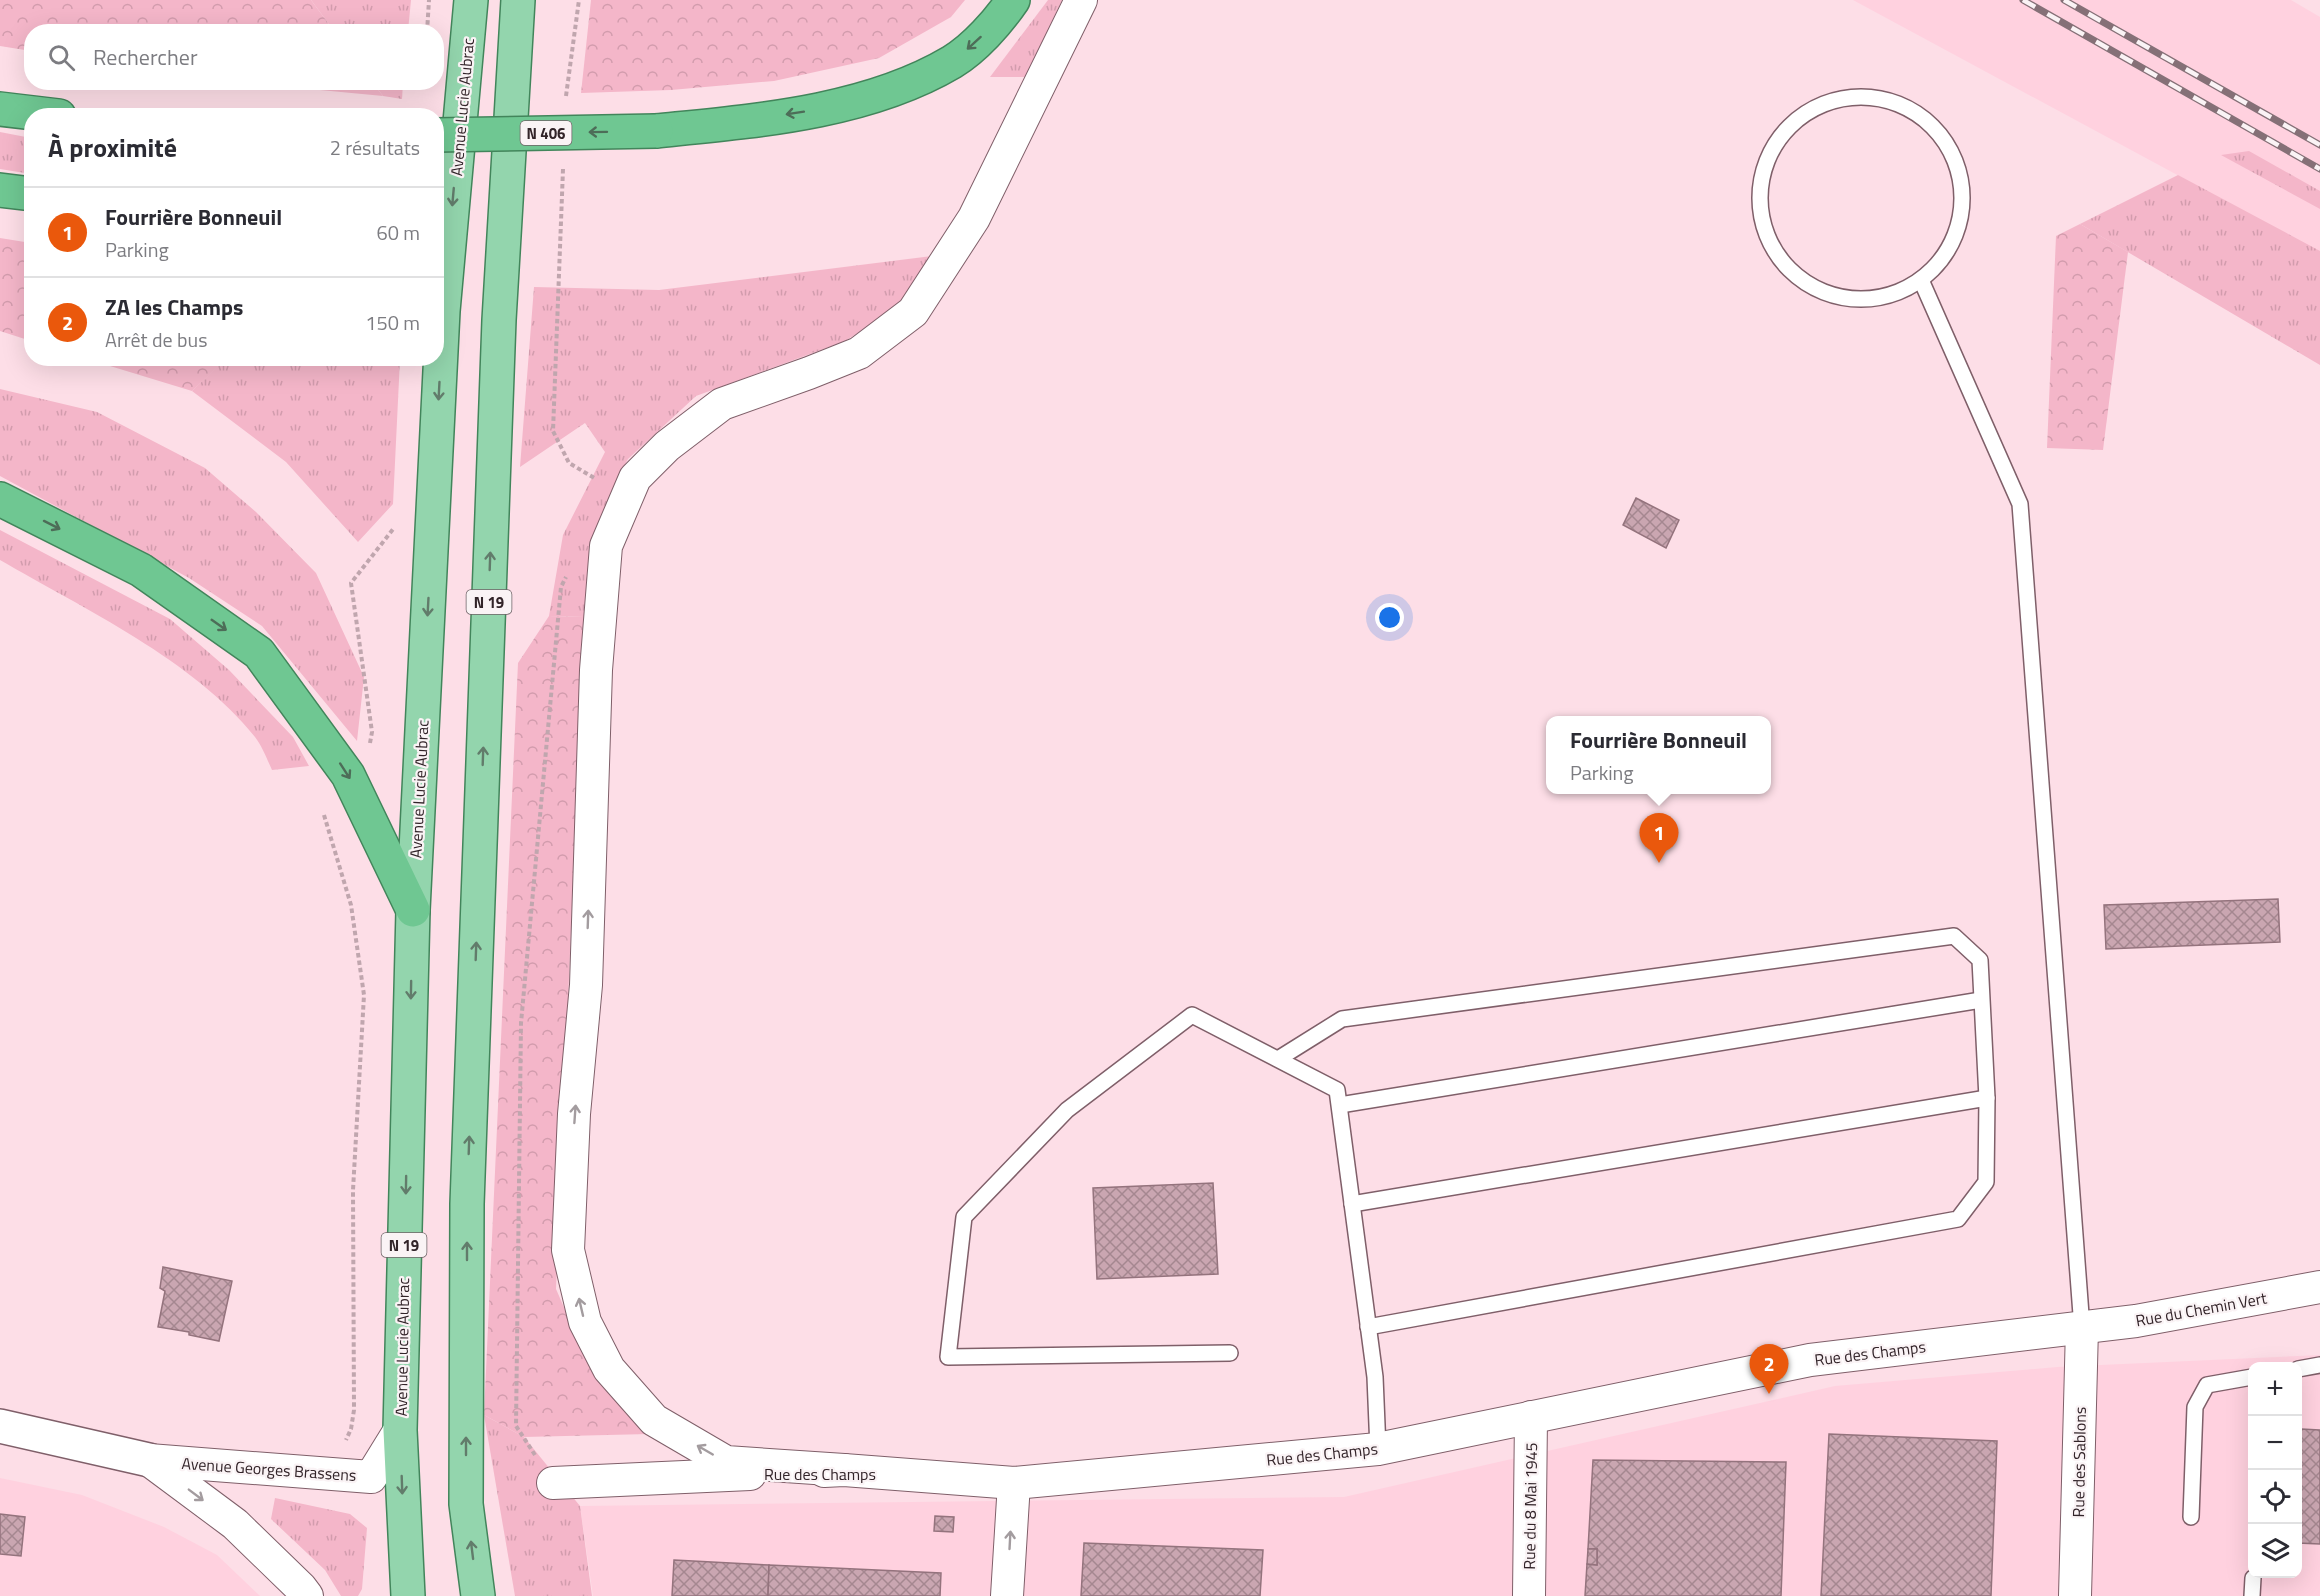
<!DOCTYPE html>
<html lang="fr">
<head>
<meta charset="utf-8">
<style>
	:root { --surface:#fff; --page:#f2f2f3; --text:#2b2b33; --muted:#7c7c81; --line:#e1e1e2; --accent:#ea580c }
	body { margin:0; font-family:"Titillium Web",sans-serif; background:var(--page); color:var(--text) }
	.controls { position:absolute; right:18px; bottom:18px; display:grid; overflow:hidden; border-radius:12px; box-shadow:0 6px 24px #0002 }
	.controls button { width:54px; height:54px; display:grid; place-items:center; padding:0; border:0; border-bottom:2px solid var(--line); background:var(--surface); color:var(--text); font:30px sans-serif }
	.you { position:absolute; left:1390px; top:618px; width:21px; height:21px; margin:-15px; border:4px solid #fff; border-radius:50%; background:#1a73e8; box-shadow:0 0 0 9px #1a73e833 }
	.badge { display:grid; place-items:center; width:39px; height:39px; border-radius:50%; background:var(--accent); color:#fff; font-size:20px; font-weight:700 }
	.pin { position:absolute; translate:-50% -50px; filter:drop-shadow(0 2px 3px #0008) }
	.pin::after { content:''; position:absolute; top:32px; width:21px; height:18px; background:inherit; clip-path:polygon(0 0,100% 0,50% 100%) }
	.popup { position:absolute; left:1546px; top:716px; width:225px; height:78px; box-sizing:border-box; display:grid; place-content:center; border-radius:12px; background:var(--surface); filter:drop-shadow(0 2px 4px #0005); font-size:20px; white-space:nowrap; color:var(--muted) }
	.popup b { font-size:22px; color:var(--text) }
	.popup::after { content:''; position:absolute; left:50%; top:100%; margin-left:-12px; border:12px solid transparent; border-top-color:var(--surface) }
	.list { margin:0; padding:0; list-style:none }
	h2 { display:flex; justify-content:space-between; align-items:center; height:78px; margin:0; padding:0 24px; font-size:26px }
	h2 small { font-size:20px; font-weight:400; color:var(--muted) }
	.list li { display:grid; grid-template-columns:39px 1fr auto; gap:18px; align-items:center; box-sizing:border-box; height:90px; padding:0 24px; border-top:2px solid var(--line) }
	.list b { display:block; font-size:22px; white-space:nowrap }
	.list p { margin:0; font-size:20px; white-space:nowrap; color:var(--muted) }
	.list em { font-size:20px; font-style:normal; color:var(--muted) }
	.icon { flex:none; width:33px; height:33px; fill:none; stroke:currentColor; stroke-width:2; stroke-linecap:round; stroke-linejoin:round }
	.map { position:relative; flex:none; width:2320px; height:1596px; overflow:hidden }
	.search { position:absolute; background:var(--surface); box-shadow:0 6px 24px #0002; left:24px; top:24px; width:420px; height:66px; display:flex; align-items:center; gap:15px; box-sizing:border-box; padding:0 21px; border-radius:24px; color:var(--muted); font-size:22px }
	.panel { position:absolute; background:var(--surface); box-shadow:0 6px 24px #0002; left:24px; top:108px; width:420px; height:258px; border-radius:24px }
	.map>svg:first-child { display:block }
</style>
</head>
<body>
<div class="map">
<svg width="2320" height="1596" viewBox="0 0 2320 1596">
	<defs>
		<pattern id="grass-tufts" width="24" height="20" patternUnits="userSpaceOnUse" patternTransform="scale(1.5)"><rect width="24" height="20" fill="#f4b6c9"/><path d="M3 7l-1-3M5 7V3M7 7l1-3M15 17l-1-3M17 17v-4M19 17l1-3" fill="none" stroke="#d29cad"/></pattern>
		<pattern id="forest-crowns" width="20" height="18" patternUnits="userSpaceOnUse" patternTransform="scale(1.5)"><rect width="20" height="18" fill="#f4b6c9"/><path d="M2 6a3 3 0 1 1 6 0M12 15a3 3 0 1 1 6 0" fill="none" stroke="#d29cad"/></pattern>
		<pattern id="building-cross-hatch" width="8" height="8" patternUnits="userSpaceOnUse" patternTransform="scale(1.5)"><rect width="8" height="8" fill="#caa6b1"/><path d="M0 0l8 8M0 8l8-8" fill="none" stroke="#a58790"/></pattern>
	</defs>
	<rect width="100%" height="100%" fill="#fddee7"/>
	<g fill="#ffd1df" fill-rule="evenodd">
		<path d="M1853,0H2291L2320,17V252Z"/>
		<path d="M2320,1355V1596H593L580,1506L1344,1497L1835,1386L2057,1367ZM2252,1366H2298V1574H2252Z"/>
		<path d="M0,1478L82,1495L164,1527L217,1555L260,1596H0Z"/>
	</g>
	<g fill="url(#grass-tufts)">
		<path d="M311,0H411L408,31H334Z"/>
		<path d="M1048,0H1062L1026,77H990Z"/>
		<path d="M373,83H403L402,99L383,96Z"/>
		<path d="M0,132L31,138V174L0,169Z"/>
		<path d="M2249,151L2320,191V209L2221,155Z"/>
		<path d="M2178,175L2320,251V365L2080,224Z"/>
		<path d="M932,256L896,309L845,341L696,396L628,459L615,483L584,617L549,616L563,535L605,452L585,423L520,467L534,287L659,290Z"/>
		<path d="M226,358L400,359L393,504L358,542L286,462L192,391Z"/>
		<path d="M0,389L97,412L205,468L256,512L316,573L364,677L357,741L262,626L189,578L0,476Z"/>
		<path d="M0,530L170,619L229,670L293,737L309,766L272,770C267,759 262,746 255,737C194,660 84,609 0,560Z"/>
		<path d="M484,1415L524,1437L580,1506L592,1596H515Z"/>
		<path d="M275,1498L350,1514L367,1528L362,1589L358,1596H341L325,1570L271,1519Z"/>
	</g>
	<g fill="url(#forest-crowns)">
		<path d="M0,0H311L334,31L32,32L31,51L0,46Z"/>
		<path d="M591,0H965L951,17L879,58L774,81L671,90L581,93Z"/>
		<path d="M245,83H373L383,96Z"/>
		<path d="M2080,224L2128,252L2103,450L2047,448L2056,236Z"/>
		<path d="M0,238L31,243V341L0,331Z"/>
		<path d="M87,359L226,358V359L192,391Z"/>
		<path d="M549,616L584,617L556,1289L589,1365L649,1434L524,1437L484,1415L518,663Z"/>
	</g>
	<g fill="url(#building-cross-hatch)" stroke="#94737d" stroke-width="1.5">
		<path d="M1636,498L1679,520L1666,548L1623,525Z"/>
		<path d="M2278,899L2280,942L2106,949L2104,905Z"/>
		<path d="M1213,1183L1218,1274L1097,1279L1093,1188Z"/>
		<path d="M163,1267L232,1281L219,1341L189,1335V1332L158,1327L165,1291L160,1288Z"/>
		<path d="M2298,1411H2301L2298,1529Z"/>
		<path d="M2301,1429L2320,1430V1544L2298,1543Z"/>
		<path d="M1829,1434L1997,1441L1991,1596H1821Z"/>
		<path d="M1593,1460L1786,1462L1781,1596H1585L1587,1564L1597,1565V1549H1588Z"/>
		<path d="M0,1514L25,1517L21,1556L0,1554Z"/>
		<path d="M935,1516L954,1517L953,1532L934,1531Z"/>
		<path d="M1084,1543L1263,1550L1260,1596H1081Z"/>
		<path d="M1588,1549H1597V1565L1587,1564Z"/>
		<path d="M674,1560L769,1565L768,1596H672Z"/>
		<path d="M769,1565L941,1573L940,1596H768Z"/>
	</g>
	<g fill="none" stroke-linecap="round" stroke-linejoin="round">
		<g stroke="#7f5f69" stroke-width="18">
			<g id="service">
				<circle cx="1861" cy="198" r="101"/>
				<path d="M1921,280L2020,504L2082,1328"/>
				<path d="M1278,1059L1342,1019L1954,936L1980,960L1987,1098L1986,1182L1958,1219L1368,1327"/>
				<path d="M1340,1105L1981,1000"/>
				<path d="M1352,1204L1987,1098"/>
				<path d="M1230,1353L948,1357L964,1217L1067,1110L1192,1015L1337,1090L1375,1377L1378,1449"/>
				<path d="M2298,1369L2320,1365"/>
				<path d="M2191,1517L2195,1407L2207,1385L2252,1377"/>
				<path d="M2252,1596L2253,1578"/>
			</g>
		</g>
		<g stroke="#7f5f69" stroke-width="34">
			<g id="minor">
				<path d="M149,1460L371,1477L400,1430"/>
				<path d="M149,1460L235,1524L301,1588L307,1596"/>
				<path d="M844,1470L726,1462L654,1420L609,1369L585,1322L568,1250L574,1114L586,985L596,670L606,546L635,478L667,446L722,404L809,373L859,353L913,312L974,218L1081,0"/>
				<path d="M824,1471L844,1470L1014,1483L1378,1449L1810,1360L2136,1321L2320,1287"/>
				<path d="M553,1483L750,1474"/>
				<path d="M1007,1596L1014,1483"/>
				<path d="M1529,1596L1531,1417"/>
				<path d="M2075,1596L2082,1328"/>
			</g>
		</g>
		<g stroke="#7f5f69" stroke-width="36">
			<path id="tertiary" d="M0,1426L149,1460"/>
		</g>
		<g stroke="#42855b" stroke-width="36">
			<g id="primary">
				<path d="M408,1596L400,1430L413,910L443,311L471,0"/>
				<path d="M478,1596L466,1504L467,1204L499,320L518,0"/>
			</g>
		</g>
		<g stroke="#42855b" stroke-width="36">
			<g id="trunk">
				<path d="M0,109L59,116"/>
				<path d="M656,131C754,121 866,113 952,62C975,48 998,22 1013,0"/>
				<path d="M0,190L32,194"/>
				<path d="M0,499L141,570L259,653L348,775L413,910"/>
			</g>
		</g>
		<g stroke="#c0a6ae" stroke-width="4" stroke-dasharray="4.5 3" stroke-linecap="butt">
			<path d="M427,32L429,0"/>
			<path d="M566,96L579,0"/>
			<path d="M563,169L553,431L569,463L596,479"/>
			<path d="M370,743L372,732L351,583L394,528"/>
			<path d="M324,815L351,905L364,995L353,1190L354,1410L351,1429L346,1440"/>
			<path d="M535,1455L516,1426L521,1023L561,587L566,577"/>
		</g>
		<use href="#service" stroke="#fff" stroke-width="15"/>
		<use href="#minor" stroke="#fff" stroke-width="32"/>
		<use href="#tertiary" stroke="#fff" stroke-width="33"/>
		<use href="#primary" stroke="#93d5ad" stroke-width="33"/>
		<use href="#trunk" stroke="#6fc792" stroke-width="33"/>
		<g stroke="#857077" stroke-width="7">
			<g id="rail">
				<path d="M2023,0L2320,169"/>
				<path d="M2064,0L2320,145"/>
			</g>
		</g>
		<use href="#rail" stroke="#faf3f5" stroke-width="4.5" stroke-dasharray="14" stroke-linecap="butt"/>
		<g stroke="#42855b" stroke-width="36" stroke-linecap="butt">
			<path id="trunk-bridge" d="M436,135L656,131"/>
		</g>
		<use href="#trunk-bridge" stroke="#6fc792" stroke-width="33"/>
	</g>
	<defs><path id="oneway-shaft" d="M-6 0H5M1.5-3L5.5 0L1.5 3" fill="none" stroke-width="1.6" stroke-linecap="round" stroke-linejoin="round" transform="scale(1.5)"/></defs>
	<g stroke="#4d6d58">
		<use href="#oneway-shaft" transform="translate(974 43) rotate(138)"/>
		<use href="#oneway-shaft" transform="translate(795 113) rotate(171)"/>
		<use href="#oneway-shaft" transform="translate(598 132) rotate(179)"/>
		<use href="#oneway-shaft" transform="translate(52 525) rotate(27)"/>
		<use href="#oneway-shaft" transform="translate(219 625) rotate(35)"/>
		<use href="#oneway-shaft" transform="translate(345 771) rotate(57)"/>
	</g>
	<g stroke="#627c6b">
		<use href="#oneway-shaft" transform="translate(453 197) rotate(95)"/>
		<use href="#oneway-shaft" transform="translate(439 391) rotate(93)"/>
		<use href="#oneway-shaft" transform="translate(490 561) rotate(-88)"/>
		<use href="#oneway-shaft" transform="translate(428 607) rotate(93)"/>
		<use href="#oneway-shaft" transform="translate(483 756) rotate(-88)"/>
		<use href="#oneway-shaft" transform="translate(476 951) rotate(-88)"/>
		<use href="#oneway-shaft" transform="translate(411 990) rotate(91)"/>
		<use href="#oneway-shaft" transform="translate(469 1145) rotate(-88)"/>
		<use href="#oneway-shaft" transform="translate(406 1185) rotate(91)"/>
		<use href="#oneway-shaft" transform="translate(467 1251) rotate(-90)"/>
		<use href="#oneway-shaft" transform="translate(466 1446) rotate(-90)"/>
		<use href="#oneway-shaft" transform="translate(402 1485) rotate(88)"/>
		<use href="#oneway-shaft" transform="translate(472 1550) rotate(-97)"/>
	</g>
	<g stroke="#a39c9f">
		<use href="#oneway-shaft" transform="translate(588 919) rotate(-88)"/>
		<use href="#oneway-shaft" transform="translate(575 1114) rotate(-86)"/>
		<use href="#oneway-shaft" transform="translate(581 1307) rotate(-103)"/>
		<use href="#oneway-shaft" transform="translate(705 1450) rotate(-150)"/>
		<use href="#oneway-shaft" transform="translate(196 1495) rotate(37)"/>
		<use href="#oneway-shaft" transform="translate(1010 1540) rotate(-87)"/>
	</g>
	<g text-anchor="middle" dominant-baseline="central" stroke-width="4.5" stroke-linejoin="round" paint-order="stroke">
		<g fill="#faf3f5" stroke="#6e6266" stroke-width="1.5">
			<rect x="520.5" y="121" width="51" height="24" rx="4.5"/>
			<rect x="466.5" y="590" width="45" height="24" rx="4.5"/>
			<rect x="381.5" y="1233" width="45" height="24" rx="4.5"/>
		</g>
		<g font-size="15" font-weight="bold" fill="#322429">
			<text x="546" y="133">N 406</text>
			<text x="489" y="602">N 19</text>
			<text x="404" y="1245">N 19</text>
		</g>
		<g font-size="16" fill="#322429" stroke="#faf3f5">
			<text transform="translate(462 107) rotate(-85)">Avenue Lucie Aubrac</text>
			<text transform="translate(419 789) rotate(-87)">Avenue Lucie Aubrac</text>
			<text transform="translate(2201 1309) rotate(-10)">Rue du Chemin Vert</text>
			<text transform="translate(402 1347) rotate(-89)">Avenue Lucie Aubrac</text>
			<text transform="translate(1870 1353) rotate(-7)">Rue des Champs</text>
			<text transform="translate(1322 1454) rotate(-6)">Rue des Champs</text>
			<text transform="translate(2079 1462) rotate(-89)">Rue des Sablons</text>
			<text transform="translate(269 1469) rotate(4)">Avenue Georges Brassens</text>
			<text x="820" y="1474">Rue des Champs</text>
			<text transform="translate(1530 1506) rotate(-89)">Rue du 8 Mai 1945</text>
		</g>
	</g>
</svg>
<div class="controls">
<button>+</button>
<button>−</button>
<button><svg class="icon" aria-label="locate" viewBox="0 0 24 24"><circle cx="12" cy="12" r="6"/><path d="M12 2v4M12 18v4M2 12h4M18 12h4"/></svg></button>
<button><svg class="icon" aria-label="layers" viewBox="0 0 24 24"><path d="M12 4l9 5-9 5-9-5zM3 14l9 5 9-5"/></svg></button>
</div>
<div class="you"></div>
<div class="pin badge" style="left:1659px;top:863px">1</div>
<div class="popup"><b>Fourrière Bonneuil</b>Parking</div>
<div class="pin badge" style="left:1769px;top:1394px">2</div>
<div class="search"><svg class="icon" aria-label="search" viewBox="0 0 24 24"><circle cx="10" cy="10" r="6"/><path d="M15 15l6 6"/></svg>Rechercher</div>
<section class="panel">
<h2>À proximité<small>2 résultats</small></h2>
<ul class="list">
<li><span class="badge">1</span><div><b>Fourrière Bonneuil</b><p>Parking</p></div><em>60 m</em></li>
<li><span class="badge">2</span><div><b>ZA les Champs</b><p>Arrêt de bus</p></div><em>150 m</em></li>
</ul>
</section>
</div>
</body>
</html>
